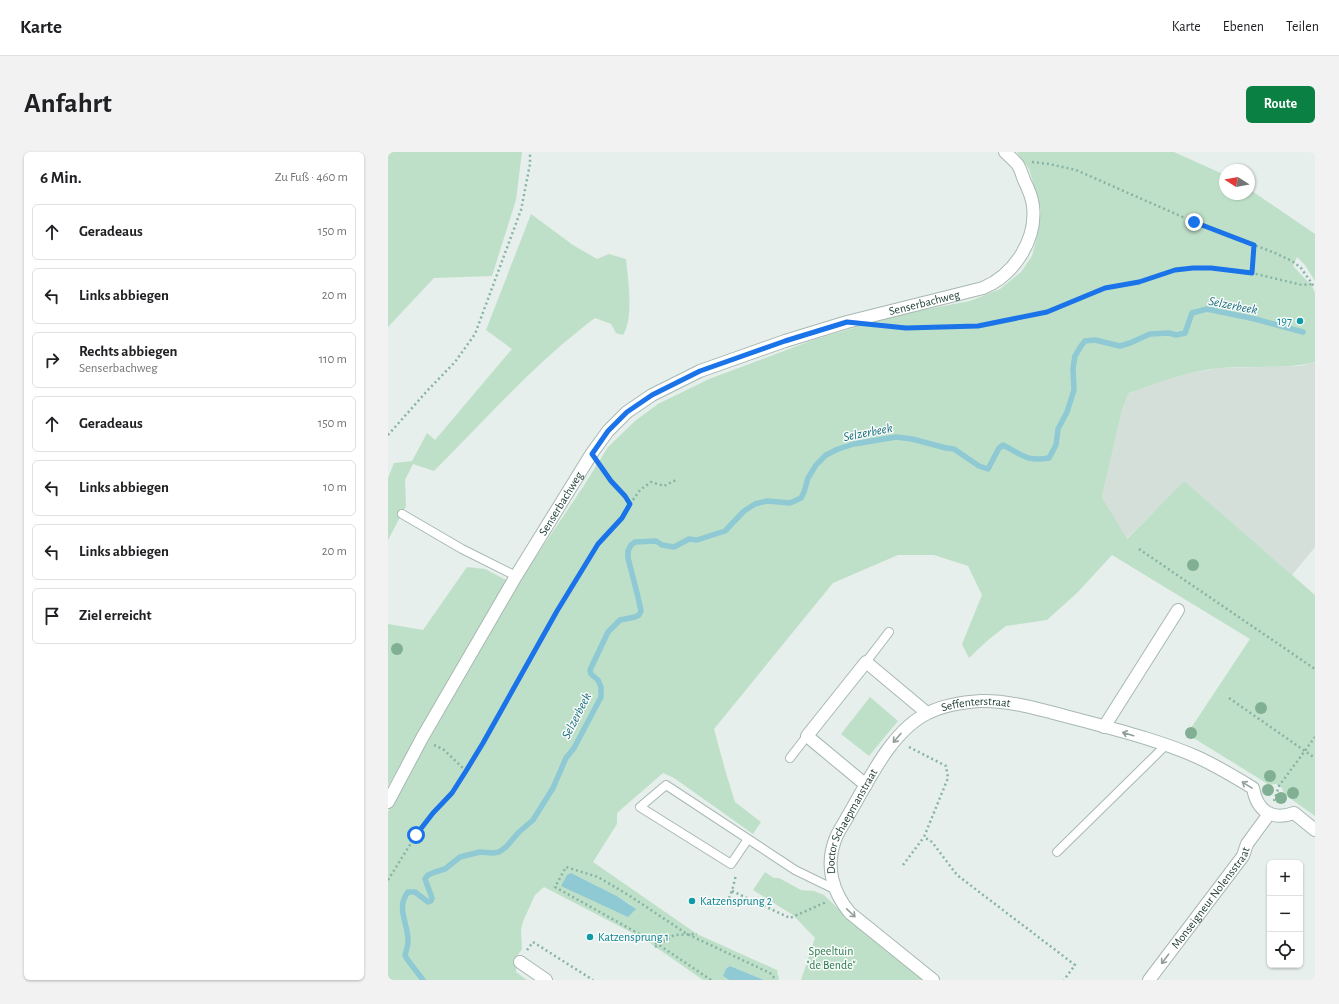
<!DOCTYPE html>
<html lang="de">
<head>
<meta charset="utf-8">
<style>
	:root { --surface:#fff; --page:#f2f2f2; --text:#202124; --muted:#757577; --line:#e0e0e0; --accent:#0b8043 }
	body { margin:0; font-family:"Alegreya Sans",sans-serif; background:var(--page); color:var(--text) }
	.controls { position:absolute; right:12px; bottom:12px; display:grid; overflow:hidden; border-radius:6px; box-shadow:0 1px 3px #0004 }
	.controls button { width:36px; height:36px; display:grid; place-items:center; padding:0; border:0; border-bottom:1px solid var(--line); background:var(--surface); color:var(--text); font:20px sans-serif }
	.compass { position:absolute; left:831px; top:12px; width:36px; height:36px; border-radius:50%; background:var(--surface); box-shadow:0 1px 3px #0004; rotate:281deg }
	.stop { position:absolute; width:12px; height:12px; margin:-9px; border:3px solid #1a73e8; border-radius:50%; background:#fff }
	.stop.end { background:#1a73e8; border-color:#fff; box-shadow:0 1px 4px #0008 }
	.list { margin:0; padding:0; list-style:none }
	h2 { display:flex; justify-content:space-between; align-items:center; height:52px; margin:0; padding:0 16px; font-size:17px }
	h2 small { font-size:13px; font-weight:400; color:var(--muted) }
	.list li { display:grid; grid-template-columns:26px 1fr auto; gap:12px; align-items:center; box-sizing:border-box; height:56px; margin:0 8px 8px; padding:0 8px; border:1px solid var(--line); border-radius:6px }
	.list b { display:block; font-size:15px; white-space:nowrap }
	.list p { margin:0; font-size:13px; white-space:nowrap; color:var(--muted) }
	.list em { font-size:13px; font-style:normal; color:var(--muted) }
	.icon { flex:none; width:22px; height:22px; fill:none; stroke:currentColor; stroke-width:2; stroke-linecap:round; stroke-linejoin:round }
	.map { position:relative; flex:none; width:927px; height:828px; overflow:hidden; border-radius:6px }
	header { display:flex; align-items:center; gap:24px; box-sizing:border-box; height:56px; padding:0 20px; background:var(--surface); border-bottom:1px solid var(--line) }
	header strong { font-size:19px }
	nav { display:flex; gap:22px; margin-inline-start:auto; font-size:14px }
	.intro { display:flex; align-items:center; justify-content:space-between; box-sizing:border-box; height:96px; padding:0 24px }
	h1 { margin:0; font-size:28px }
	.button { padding:10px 18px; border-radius:6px; background:var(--accent); color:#fff; font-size:14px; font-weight:700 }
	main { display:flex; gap:24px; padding:0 24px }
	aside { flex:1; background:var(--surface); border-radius:6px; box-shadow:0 1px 3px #0004 }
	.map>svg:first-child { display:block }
</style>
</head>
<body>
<header>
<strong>Karte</strong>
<nav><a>Karte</a><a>Ebenen</a><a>Teilen</a></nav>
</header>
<div class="intro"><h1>Anfahrt</h1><a class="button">Route</a></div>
<main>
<aside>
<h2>6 Min.<small>Zu Fuß · 460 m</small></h2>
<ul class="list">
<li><svg class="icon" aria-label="ahead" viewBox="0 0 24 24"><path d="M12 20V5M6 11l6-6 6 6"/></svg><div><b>Geradeaus</b></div><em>150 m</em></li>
<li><svg class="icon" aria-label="left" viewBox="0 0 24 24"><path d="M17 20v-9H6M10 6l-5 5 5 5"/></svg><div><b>Links abbiegen</b></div><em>20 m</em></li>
<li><svg class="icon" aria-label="right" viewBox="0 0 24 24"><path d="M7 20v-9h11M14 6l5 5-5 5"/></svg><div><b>Rechts abbiegen</b><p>Senserbachweg</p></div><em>110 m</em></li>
<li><svg class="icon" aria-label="ahead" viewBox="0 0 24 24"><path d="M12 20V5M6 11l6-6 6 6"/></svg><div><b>Geradeaus</b></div><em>150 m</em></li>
<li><svg class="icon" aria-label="left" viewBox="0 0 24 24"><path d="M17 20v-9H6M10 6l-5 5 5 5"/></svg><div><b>Links abbiegen</b></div><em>10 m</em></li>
<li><svg class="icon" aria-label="left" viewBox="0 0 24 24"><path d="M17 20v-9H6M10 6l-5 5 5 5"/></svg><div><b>Links abbiegen</b></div><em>20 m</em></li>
<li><svg class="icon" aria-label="arrive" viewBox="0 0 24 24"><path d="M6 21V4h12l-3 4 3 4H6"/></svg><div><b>Ziel erreicht</b></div></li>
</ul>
</aside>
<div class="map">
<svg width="927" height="828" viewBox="0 0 927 828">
	<rect width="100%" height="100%" fill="#e6efeb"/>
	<path fill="#d4dfda" d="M927,210V395L904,423L796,330L738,387L714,345L734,258L741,241L785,224L832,216L912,214Z"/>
	<g fill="#bfe0c8" fill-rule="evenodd">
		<path d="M0,0H134L128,48L104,124L46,126L0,175Z"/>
		<path d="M629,0H786L837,23V42H861V37L927,82V129L917,113L909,105L905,114L924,134L927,141V210C896,218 864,213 832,216C800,219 771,230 741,241L734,258L714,345L739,387L796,329L927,443V664L896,642L894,636L888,632L881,633L875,629L799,582L862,487L724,403L690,440L659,468L618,474L600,488L581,506L574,492L594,443L580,414L546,403H510L445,431L326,577L338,621L347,650L373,670L365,682L286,626L275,621L229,661V672L205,710L309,782L389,818L391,828H376L342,814L335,824L341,828H315L256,787L156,735L147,743L136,767L133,777L134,797L129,804L128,820L139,828H0V660L15,630L136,422L195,335L220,295L247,269L270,252L321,227L425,188L513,162L582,149L612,137L633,120L644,104L650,81L653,59L647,37L641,17ZM183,721L229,744L248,756Z"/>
		<path d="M143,62L185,93L209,107L221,102L238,107C240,126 246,167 235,183L228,181L223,172L207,166C148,210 98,267 46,319L25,312L17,328L18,354L0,388V326L6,311L24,309L39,281L47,288L124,197L98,178Z"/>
		<path d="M79,415L97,417L118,428L0,634V472L35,478Z"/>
		<path d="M482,545L510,569L481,604L453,582Z"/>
		<path d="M377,720L386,726H391L413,738L426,739L436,743L466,772L538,828H413L427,786L405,763L365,738Z"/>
	</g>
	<g fill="#8ec9d4">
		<path d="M183,721L229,744L248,757L240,765L173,734L179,723Z"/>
		<path d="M342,814L376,828H341L335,824L338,817Z"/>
	</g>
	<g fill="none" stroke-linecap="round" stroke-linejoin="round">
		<path stroke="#8ec9d4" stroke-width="5.5" d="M35,828L19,807L17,803C18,799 20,794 20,790C21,772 7,757 20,740H27L40,750L43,749L44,746L37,727L40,723L47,720L57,717L72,705L92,700L105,701L111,700L118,695L131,680L145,668L165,636L178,606L186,596L213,545V535L210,528L203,522L202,518L220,480L232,468L247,465L251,463L253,459L250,445L240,406V399L243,393L247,390L268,389L274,393L286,395L301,387L309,388L337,379L356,359L367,352L379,349L402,351L413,346L416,340L420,326L428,313L438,303L450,297L466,292L508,285L524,287L558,296L566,297L591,314L600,317L611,296L615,293C635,303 638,310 661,306L668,293L670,277L679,260L686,238L685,216L687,204L693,194L697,189L707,188L732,194L742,191L762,182L781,181L788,183L797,181L804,161L819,157L867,167L915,180"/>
		<g stroke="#a8b8b2" stroke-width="10">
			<g id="lane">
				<path d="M14,362L74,397L128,424"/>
				<path d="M478,510L501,480"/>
				<path d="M402,606L419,584"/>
				<path d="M360,687L343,712L252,655L278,633L407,718L446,737"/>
				<path d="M669,700L778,593"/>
			</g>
		</g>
		<g stroke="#a8b8b2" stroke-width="14">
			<g id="street">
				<path d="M716,575L790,458"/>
				<path d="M478,633L419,584L478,510L539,561"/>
				<path id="s1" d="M0,650L34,586L128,424L204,301L220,279L239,260L264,243L312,219L397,189L459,170L595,136C626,123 649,88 645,54C644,45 640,36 636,28C634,23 633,18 630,13C627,9 621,4 617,0"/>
				<path d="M132,810L158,828"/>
				<path id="s2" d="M545,828L462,761C445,741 437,715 447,688C450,679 457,670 461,662C481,628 504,578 540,561C556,553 576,550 593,549C626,548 668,562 700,570C737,580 775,590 809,605C829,614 847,625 865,636C869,659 884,669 906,661L927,678"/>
				<path id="s3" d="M761,828L855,704L859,692L881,662"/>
			</g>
		</g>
		<g stroke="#86b3a5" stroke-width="2.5" stroke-dasharray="2 3" stroke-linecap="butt">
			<path d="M644,10L661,12L688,18L806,70L887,101L904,109L913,116L927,136"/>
			<path d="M864,121L867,93"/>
			<path d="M507,175L518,176L590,174L659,160L717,136L751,130L787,118L805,116L838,117L864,121L914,133L925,132"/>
			<path d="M0,283L39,239L67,210L87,182L133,58L142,12V0"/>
			<path d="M242,352L252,338L263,330L276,334L288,328"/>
			<path d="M751,397L927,517"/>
			<path d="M841,546L927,606"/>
			<path d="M46,593L55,597L78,619"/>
			<path d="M521,595L558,614L560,626L536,685L544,690L569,723L687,813L676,828"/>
			<path d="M886,649L891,634L927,585"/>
			<path d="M515,713L536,685"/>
			<path d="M0,728L28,683L45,661L64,641L78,619L149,496L169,459L210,392L234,366L242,352L237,344L223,329L213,315"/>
			<path d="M344,739L402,766L436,751L437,749"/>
			<path d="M341,746L344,739L348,723"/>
			<path d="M267,795L286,783L309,782"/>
			<path d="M139,798L145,790L205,828"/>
			<path d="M323,828L271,793L167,735L178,715L210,725L242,744L299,782L382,821L388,828"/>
		</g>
		<use href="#lane" stroke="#fff" stroke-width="8"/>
		<use href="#street" stroke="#fff" stroke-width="12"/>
	</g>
	<g fill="#80af93">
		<circle cx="805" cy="413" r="6"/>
		<circle cx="9" cy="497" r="6"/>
		<circle cx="873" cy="556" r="6"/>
		<circle cx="803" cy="581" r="6"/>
		<circle cx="882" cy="624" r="6"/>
		<circle cx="880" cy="638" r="6"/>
		<circle cx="905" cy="641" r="6"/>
		<circle cx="893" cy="646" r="6"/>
	</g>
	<defs><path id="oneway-shaft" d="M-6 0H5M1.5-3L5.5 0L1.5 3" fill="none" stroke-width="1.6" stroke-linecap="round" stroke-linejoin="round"/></defs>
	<g stroke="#92a09c">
		<use href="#oneway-shaft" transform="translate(740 582) rotate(-164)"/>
		<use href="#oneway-shaft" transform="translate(509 586) rotate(131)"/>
		<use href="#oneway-shaft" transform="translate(859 633) rotate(-148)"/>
		<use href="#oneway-shaft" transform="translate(463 761) rotate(44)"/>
		<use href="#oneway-shaft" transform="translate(777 807) rotate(127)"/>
	</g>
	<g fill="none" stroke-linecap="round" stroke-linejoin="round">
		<path stroke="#1a73e8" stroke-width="5" d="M28,683L45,661L64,641L78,619L95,591L169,459L210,392L234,366L242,352L237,344L223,329L204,302L220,279L239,260L264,243L312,219L397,189L459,170L518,176L590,174L659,160L717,136L751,130L787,118L805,116H823L864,121L866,93L806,70"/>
	</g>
	<g fill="#0f9aa8" stroke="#f7fbf9" stroke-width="1.5">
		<circle cx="912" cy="169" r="4"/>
		<circle cx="304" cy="749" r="4"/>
		<circle cx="202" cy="785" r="4"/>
	</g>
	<g text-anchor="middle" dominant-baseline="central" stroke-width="3" stroke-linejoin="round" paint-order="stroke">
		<g font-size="12" fill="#24423a" stroke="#f7fbf9">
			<text stroke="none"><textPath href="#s1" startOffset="777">Senserbachweg</textPath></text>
			<text stroke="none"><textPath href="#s1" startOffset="345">Senserbachweg</textPath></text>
			<text stroke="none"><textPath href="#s2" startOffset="394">Seffenterstraat</textPath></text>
			<text stroke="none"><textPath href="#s2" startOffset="208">Doctor Schaepmanstraat</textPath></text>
			<text stroke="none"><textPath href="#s3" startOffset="103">Monseigneur Nolensstraat</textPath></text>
		</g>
		<g font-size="12" fill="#0d838f" stroke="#f7fbf9" text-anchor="start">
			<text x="904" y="169" text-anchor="end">197</text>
			<text x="312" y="749">Katzensprung 2</text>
			<text x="210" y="785">Katzensprung 1</text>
		</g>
		<g font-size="12" fill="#2d7a4b" stroke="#f7fbf9">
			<text x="443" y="799">Speeltuin<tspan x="443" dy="14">"de Bende"</tspan></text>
		</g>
		<g font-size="13" font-style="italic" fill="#1c6f80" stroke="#f7fbf9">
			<text transform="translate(845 154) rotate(11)">Selzerbeek</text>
			<text transform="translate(480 281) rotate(-11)">Selzerbeek</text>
			<text transform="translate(189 564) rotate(-63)">Selzerbeek</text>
		</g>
	</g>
</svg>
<div class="controls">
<button>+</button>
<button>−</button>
<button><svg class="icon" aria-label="locate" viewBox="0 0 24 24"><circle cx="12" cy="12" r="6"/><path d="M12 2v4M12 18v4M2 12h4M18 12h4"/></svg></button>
</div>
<svg class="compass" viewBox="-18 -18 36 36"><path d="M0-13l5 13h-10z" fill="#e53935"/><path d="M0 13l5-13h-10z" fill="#757577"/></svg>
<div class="stop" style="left:28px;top:683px"></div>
<div class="stop end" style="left:806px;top:70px"></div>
</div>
</main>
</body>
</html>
